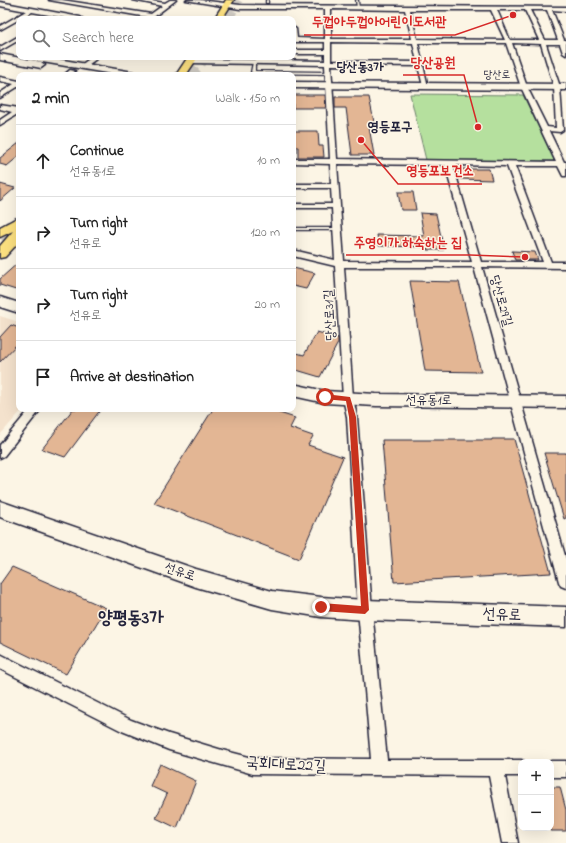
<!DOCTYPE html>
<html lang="en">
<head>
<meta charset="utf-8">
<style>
	:root { --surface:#fff; --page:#f6f6f6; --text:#222; --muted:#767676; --line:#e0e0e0 }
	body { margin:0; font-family:"Indie Flower","Poor Story",sans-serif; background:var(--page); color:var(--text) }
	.controls { position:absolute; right:12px; bottom:12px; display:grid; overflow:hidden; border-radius:8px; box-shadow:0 4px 16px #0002 }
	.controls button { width:36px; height:36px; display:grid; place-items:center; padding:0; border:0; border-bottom:1px solid var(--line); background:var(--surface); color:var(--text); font:20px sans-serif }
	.stop { position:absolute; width:12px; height:12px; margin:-9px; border:3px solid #c8321e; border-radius:50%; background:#fff }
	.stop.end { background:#c8321e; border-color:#fff; box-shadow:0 1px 4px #0008 }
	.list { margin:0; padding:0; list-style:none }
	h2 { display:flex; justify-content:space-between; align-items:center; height:52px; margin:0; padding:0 16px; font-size:17px }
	h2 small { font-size:13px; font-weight:400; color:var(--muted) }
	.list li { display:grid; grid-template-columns:26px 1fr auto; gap:12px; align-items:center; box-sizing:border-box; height:72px; padding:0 16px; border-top:1px solid var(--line) }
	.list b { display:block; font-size:15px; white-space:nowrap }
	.list p { margin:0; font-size:13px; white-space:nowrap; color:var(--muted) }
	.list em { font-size:13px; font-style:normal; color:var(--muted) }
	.icon { flex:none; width:22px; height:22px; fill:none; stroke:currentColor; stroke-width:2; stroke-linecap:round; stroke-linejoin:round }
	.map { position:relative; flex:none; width:566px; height:843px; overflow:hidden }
	.search { position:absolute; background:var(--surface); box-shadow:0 4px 16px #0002; left:16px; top:16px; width:280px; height:44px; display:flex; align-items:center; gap:10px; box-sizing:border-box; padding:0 14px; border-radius:8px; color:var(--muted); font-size:15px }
	.panel { position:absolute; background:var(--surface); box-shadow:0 4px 16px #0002; left:16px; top:72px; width:280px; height:340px; border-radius:8px }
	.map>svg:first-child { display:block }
</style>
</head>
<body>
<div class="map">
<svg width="566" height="843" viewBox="0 0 566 843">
	<rect width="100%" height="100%" fill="#fcf5e5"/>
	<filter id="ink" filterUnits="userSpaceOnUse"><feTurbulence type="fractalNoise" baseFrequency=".025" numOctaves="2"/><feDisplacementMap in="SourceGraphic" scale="8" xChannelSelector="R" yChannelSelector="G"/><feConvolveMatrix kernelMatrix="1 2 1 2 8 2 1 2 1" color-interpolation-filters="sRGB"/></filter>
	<g filter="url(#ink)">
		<path fill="#f4e2cd" d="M0,316L19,322V409H23L0,435Z"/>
		<path fill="#b5e09e" stroke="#6c816c" d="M410,94L523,95L555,161L426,160Z"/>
		<g fill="#e3b694" stroke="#22223b">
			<path d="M293,95H325L326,108H293Z"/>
			<path d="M335,97H369L375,127H369L374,155H352L346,108H335Z"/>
			<path d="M293,131H318L319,146H323L324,157H298V147H293Z"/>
			<path d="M19,143V156L7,166L0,164V158Z"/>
			<path d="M457,169H489L492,180L460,179Z"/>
			<path d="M0,184L15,188L0,201Z"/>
			<path d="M398,192H413L416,210H401Z"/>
			<path d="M420,213L436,214L444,250H427L426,247L379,246L377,235L424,236Z"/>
			<path d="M512,251L535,252L538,260H515Z"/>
			<path d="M19,262V291L0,285V279Z"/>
			<path d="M293,268L315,273L306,289L293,286Z"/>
			<path d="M410,281L459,282L481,372L425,371Z"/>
			<path d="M11,325L19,328V342L0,362V337Z"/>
			<path d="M317,332L338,338V343L320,377L293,369V352L304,355Z"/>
			<path d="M73,409H101L65,457L42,449Z"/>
			<path d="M213,409H267L295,418L290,428L313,436L308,445L343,457L299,559L154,503Z"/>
			<path d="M492,439H514L551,573L394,582L382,440H492Z"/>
			<path d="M544,453H566V518L564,519Z"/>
			<path d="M12,567L106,608L66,674L0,642V584Z"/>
			<path d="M160,764L196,781L177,828L156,818L167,794L150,786Z"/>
			<path d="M551,787H560L566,810V831H551Z"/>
		</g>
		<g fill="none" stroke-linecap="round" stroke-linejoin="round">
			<g stroke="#d0cbc3" stroke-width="10" stroke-dasharray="10 5.5" stroke-linecap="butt">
				<path d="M228,19L238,0"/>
				<path d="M190,75L199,67L205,57"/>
			</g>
			<path stroke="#d0cbc3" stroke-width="14" stroke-dasharray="14 6" stroke-linecap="butt" d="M15,225L19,222"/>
			<path stroke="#d0cbc3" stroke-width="17" stroke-dasharray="17 8" stroke-linecap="butt" d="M0,238L16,224"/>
			<g stroke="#22223b" stroke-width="2.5">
				<g id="lane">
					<rect x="266" y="0" width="2" height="3"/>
					<path d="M356,0H358L359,9L357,8Z"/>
					<path d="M254,61L255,62V71L328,72L330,73L328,74L253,73L251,72L253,62Z"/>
					<path d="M293,228H338L340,229L338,230H293Z"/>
				</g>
			</g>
			<g stroke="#22223b" stroke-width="3">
				<g id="street">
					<path d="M49,0H62L151,14L162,6L133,0H145L165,3L170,0H176L151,19H145L147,17Z"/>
					<path d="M186,0H200L240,5L566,7V11L552,10L564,40H566V55L563,53L560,44H546L560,87L563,130L560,132L549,131L564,162H566V176H563L558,166H515L551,262H566V268L482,267L566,559V588L561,586L559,582L474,267H344L353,398L357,417L372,610L387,760H521L526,762H521V776H505L518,843H502L489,776L253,774L169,750L122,731L0,669V654L131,720L169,734L222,750L253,758L371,759L358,610L347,417L343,398L335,266L293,256V250L335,260L332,208H293V204H332L331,188H293V184H331L330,164L293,163V159H330L325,65L191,63L188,61L191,59L325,61V54H293V50H325V42H293V27L296,29L297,38L325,39V9H240ZM331,9L405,10L412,39H331ZM410,10H491L505,40L417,39ZM497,10H525L539,40H510ZM530,10H547L558,40H545ZM331,42L413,43L417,62L331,61ZM418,43H506L521,87L556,162L337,159L331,65L418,66L423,86L428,87ZM512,43L541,44L554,87L556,128L547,127L527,87ZM337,164L445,165L472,262L344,261ZM453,165L507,166L543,262H481Z"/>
					<path d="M0,2L80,17L83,19H71L32,12L0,30V26L26,11L0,6Z"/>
					<path d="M19,36V40L0,51V47Z"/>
					<path d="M92,57H99L85,67H81V65Z"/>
					<path d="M70,70L75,71L71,75H64Z"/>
					<path d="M0,77L19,81V86L0,98V93L14,84L0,81Z"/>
					<path d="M0,105L19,108V113L0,125V120L12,112L0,109Z"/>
					<path d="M30,409H41L4,456L0,458V445Z"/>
					<path d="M551,761H566V777H551V762H549Z"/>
				</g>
			</g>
			<g stroke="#22223b" stroke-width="3">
				<g id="secondary">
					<path d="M0,54L41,62L45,65L41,68L0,60Z"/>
					<path d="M27,57H46L133,72L137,75H118L31,60Z"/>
					<path d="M293,82L566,84V90L293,88Z"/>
					<path d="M0,297L19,303V313L0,307Z"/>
					<path d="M293,384L325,391L376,394L566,396V408L376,406L325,403L293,396Z"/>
					<path d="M0,501L196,569L272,591L321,597L365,600L566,607V627L365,620L321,617L272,609L196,587L0,517Z"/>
				</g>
			</g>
			<g stroke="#22223b" stroke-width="3">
				<g id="primary">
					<path d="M226,0H234L222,19H214Z"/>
					<path d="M188,57H198L186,75H176Z"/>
					<path d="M19,217V227L16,229L19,228V242L5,257L0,258V246L13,231L0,237V227Z"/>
				</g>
			</g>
			<use href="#lane" fill="#fcf5e5" fill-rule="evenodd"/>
			<use href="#street" fill="#fcf5e5" fill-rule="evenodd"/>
			<use href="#secondary" fill="#fcf5e5" fill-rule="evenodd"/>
			<use href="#primary" fill="#fce080" fill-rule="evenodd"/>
		</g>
	</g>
	<path fill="#c8321e" d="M325,394L350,397L356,417L369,610L365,614L321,611L317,607L321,603L361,606L349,417L346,401L323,399L322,397Z"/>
	<g text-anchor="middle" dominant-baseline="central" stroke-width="3" stroke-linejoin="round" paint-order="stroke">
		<g font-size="11" fill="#22223b" stroke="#fcf5e5">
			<text x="497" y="75">당산로</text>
		</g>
		<g font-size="13" font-weight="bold" fill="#22223b" stroke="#fcf5e5">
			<text x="360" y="67">당산동3가</text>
		</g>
		<g font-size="13" fill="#22223b" stroke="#fcf5e5">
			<text transform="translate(501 301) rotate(74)">당산로29길</text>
			<text transform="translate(330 315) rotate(-93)">당산로31길</text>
			<text x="429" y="400">선유동1로</text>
			<text transform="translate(180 572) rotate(19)">선유로</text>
		</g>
		<g font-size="14" font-weight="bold" fill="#22223b" stroke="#fcf5e5">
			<text x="390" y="127">영등포구</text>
		</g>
		<g font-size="16" fill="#22223b" stroke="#fcf5e5">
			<text transform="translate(502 615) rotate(2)">선유로</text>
			<text transform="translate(286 765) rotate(3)">국회대로22길</text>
		</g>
		<g font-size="18" font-weight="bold" fill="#22223b" stroke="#fcf5e5">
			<text x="131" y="619">양평동3가</text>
		</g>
	</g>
	<path fill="none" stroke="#d62828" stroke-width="1.5" d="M513 15L455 35H304M478 127L464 75H403M361 140L398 184H482M525 257L470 255H346"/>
	<g fill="#d62828" stroke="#fcf5e5" stroke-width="1.5">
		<circle cx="513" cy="15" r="4"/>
		<circle cx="478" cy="127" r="4"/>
		<circle cx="361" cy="140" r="4"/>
		<circle cx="525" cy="257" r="4"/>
	</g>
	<g font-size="14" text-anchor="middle" font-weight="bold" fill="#d62828" stroke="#fcf5e5" stroke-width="3" stroke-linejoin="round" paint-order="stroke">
		<text x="379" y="26">두껍아두껍아어린이도서관</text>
		<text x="433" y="67">당산공원</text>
		<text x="440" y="175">영등포보건소</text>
		<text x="408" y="247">주영이가 하숙하는 집</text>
	</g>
</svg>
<div class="controls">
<button>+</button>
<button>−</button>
</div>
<div class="stop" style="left:325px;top:397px"></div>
<div class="stop end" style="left:321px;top:607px"></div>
<div class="search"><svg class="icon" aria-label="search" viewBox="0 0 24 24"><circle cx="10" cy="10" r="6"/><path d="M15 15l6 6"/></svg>Search here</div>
<section class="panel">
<h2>2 min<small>Walk · 150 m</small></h2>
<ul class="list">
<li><svg class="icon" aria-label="ahead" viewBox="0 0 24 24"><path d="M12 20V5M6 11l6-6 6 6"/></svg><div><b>Continue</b><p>선유동1로</p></div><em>10 m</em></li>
<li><svg class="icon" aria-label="right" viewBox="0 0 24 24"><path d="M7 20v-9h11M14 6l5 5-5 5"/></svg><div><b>Turn right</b><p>선유로</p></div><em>120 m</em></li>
<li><svg class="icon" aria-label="right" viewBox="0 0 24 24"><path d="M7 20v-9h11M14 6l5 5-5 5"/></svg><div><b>Turn right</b><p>선유로</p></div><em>20 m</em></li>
<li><svg class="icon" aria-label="arrive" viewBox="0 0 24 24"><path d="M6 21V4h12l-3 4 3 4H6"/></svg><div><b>Arrive at destination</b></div></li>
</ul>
</section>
</div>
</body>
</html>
